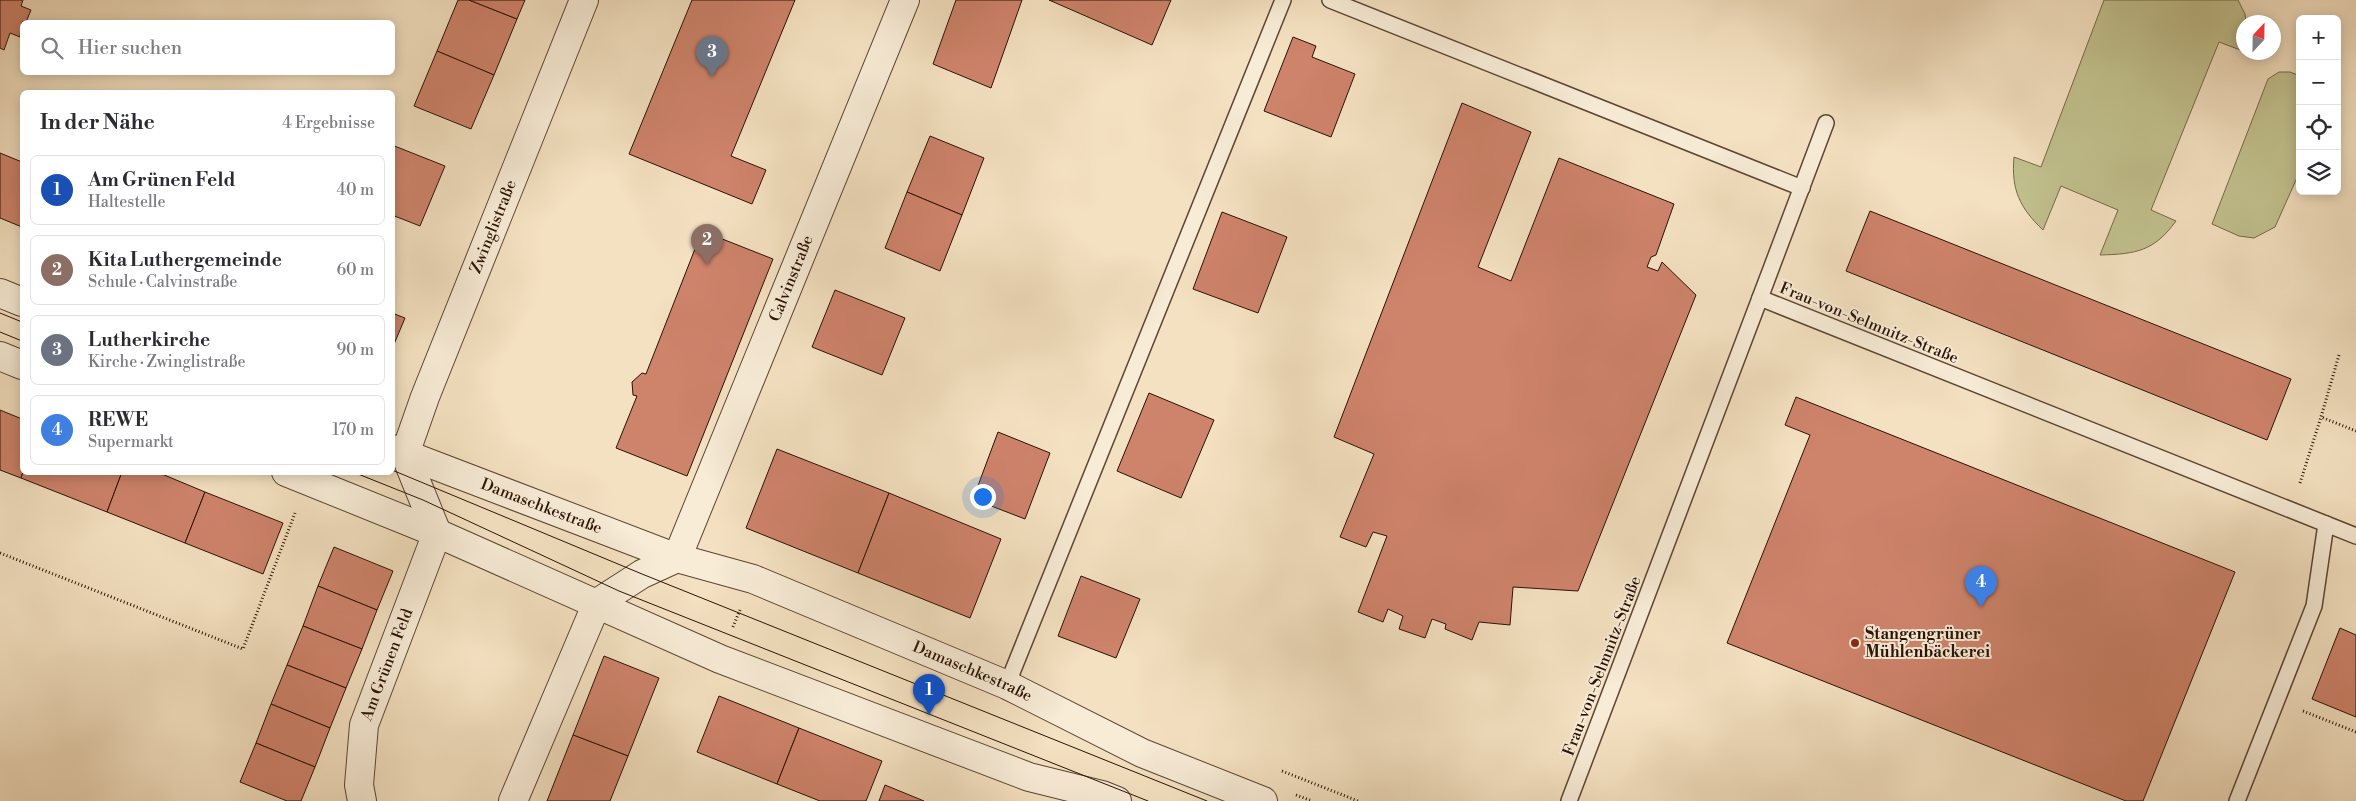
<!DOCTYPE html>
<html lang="de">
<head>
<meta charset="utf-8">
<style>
	:root { --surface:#fff; --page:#f7f7f7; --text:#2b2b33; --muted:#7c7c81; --line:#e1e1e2; --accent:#111827 }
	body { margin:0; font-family:"Libre Bodoni",serif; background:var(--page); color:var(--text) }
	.controls { position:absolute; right:15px; top:15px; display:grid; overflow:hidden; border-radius:8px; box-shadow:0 2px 12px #0003 }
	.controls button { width:45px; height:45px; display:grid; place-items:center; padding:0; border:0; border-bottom:1px solid var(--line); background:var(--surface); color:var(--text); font:25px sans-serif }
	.compass { position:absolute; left:2236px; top:15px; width:45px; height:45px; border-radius:50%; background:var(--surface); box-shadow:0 2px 12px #0003; rotate:22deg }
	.you { position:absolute; left:982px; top:496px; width:18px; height:18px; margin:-12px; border:4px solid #fff; border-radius:50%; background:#1a73e8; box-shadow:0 0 0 8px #1a73e833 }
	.badge { display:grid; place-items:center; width:32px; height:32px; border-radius:50%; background:var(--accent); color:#fff; font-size:16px; font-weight:700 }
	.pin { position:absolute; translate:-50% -41px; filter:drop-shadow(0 1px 2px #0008) }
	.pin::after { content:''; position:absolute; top:26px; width:18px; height:15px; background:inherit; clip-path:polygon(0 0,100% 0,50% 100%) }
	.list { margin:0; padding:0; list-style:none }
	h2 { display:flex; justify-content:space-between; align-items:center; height:65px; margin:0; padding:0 20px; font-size:21px }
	h2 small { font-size:16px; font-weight:400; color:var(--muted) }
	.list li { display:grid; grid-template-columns:32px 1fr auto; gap:15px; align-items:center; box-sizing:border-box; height:70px; margin:0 10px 10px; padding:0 10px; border:1px solid var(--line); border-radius:8px }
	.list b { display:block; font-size:19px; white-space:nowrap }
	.list p { margin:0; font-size:16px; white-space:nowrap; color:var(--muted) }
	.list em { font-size:16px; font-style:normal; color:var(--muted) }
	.icon { flex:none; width:28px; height:28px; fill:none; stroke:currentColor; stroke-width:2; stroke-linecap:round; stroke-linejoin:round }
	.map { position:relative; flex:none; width:2356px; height:801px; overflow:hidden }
	.search { position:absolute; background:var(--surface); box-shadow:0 2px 12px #0003; left:20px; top:20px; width:375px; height:55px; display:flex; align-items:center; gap:12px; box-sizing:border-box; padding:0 18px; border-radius:8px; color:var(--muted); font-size:19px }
	.panel { position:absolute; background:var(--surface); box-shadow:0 2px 12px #0003; left:20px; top:90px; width:375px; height:385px; border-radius:8px }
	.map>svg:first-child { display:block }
</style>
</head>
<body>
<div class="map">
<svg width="2356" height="801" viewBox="0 0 2356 801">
	<rect width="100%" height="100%" fill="#f4e1c1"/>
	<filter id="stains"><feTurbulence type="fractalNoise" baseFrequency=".004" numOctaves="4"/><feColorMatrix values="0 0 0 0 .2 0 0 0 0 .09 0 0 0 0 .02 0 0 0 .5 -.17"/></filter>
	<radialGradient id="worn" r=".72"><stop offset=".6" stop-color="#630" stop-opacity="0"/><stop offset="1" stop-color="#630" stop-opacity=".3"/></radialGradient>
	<g fill="#c1c18e" stroke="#756949">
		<path d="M2104,0H2238L2245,14L2246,22H2244L2243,51L2219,42L2151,210L2176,221C2154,251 2137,254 2100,255L2118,210L2061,186L2043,230C2020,208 2011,190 2014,157L2041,167Z"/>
		<path d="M2279,72H2290L2300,76V171L2275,227L2254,238L2239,236L2212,224L2268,79Z"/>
	</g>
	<g fill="#ce836b" stroke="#291104">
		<path d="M0,0H23L21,6L31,10L26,22H22L20,37L10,33L4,50L0,48Z"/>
		<path d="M458,0H469L517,19L494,75L437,51Z"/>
		<path d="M469,0H525L517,19Z"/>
		<path d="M692,0H795L731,156L766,170L752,204L629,154Z"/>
		<path d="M956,0H1022L991,88L933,64Z"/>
		<path d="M1049,0H1171L1152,45Z"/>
		<path d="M1293,37L1316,46L1312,57L1355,74L1331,137L1264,111Z"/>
		<path d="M437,51L494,75L471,129L414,106Z"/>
		<path d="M1462,103L1531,132L1478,267L1511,281L1559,158L1674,204L1656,255L1651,257L1647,267L1658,271L1662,262L1696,295L1578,591L1513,587L1510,625L1479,622L1472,640L1445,629L1446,624L1432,619L1425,638L1399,629L1403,616L1388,609L1383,622L1358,612L1387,536L1373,532L1366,547L1340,537L1374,454L1334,437Z"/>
		<path d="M930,136L984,158L962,215L907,192Z"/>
		<path d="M392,145L445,166L420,226L392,215Z"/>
		<path d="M0,153L22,162V227L0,218Z"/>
		<path d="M907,192L962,215L940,271L885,248Z"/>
		<path d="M1870,211L2291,379L2267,440L1846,271Z"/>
		<path d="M1222,212L1287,237L1258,313L1193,289Z"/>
		<path d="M702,231L773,259L687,476L616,448L637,396L633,395L632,382L642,373L646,374Z"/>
		<path d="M835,290L905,318L882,375L812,347Z"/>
		<path d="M392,313L405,318L392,349Z"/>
		<path d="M1149,393L1214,420L1181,498L1117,471Z"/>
		<path d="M1796,397L2235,572L2143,801H2126L1727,643L1810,435L1785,425Z"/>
		<path d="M0,410L22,419L23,472L21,478L0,470Z"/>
		<path d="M998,432L1050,453L1025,519L973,499Z"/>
		<path d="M777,449L889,493L858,573L746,528Z"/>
		<path d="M23,472H122L107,512L21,478Z"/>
		<path d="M122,472H157L205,492L185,543L107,512Z"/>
		<path d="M205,492L283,523L263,574L185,543Z"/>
		<path d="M889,493L1001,539L970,618L858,573Z"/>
		<path d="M334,547L393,571L377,610L318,586Z"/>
		<path d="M1081,576L1140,599L1116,658L1058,636Z"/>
		<path d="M318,586L377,610L362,649L303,626Z"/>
		<path d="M303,626L362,649L346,688L287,665Z"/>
		<path d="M2340,628L2356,635V717L2312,699Z"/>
		<path d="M604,656L659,678L628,756L573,735Z"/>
		<path d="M287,665L346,688L330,728L271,704Z"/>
		<path d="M719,696L799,728L777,784L697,752Z"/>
		<path d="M271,704L330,728L315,767L256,743Z"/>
		<path d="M799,728L882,761L866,801H820L777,784Z"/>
		<path d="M573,735L628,756L610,801H547Z"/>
		<path d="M256,743L315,767L301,801H287L240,782Z"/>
		<path d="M885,785L924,801H879Z"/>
	</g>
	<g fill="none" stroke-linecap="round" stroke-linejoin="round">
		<g stroke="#5c4533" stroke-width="18">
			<g id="service">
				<path d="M1330,0L1802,188"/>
				<path d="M1760,298L1826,123"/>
				<path d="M1007,685L1283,0"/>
				<path d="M1569,801L1760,298L2356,536"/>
				<path d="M2237,801L2314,606L2326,524"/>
			</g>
		</g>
		<g stroke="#5c4533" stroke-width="30">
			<g id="minor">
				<path id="s1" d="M362,801L359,785L364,725L437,533L405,454L425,397L584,0"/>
				<path id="s2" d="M513,801L597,603L642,574L677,558L905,0"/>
			</g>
		</g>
		<g stroke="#5c4533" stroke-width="30">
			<g id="tertiary">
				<path d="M0,293L22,302"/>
				<path d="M0,356L22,365"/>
				<path id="s3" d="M392,449L677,558L753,579L1007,685L1142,753L1263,801"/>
				<path d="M286,472L437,533L720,659L1029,777L1102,795L1117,801"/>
			</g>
		</g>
		<g stroke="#291104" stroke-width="3" stroke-dasharray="1 2.5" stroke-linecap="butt">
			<path d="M2339,355L2321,417L2356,431"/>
			<path d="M2300,483L2321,417"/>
			<path d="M0,553L243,649L295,513"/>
			<path d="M733,627L740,610"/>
			<path d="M2303,711L2356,732"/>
			<path d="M1282,771L1358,801"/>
			<path d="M1296,795L1312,801"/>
		</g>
		<use href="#service" stroke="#f8ecd7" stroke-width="15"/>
		<use href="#minor" stroke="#f8ecd7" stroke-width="28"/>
		<use href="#tertiary" stroke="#f8ecd7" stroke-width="28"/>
		<g stroke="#291104" stroke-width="1">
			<path d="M0,313L22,322"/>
			<path d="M0,332L22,341"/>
			<path d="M392,470L642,574L1207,801"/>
			<path d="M353,472L423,500L619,591L1148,801"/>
		</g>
	</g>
	<circle fill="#8f2418" stroke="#f8ecd7" stroke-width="2" cx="1855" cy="643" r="5"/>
	<g text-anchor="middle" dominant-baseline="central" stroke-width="4" stroke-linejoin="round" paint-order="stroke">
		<g font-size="16" fill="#291104" stroke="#f8ecd7">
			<text stroke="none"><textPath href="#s1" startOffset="611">Zwinglistraße</textPath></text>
			<text stroke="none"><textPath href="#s2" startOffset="609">Calvinstraße</textPath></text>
			<text transform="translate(1869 323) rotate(22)">Frau-von-Selmnitz-Straße</text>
			<text stroke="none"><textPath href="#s3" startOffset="160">Damaschkestraße</textPath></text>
			<text stroke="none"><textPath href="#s1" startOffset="141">Am Grünen Feld</textPath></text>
			<text transform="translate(1602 666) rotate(-69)">Frau-von-Selmnitz-Straße</text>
			<text stroke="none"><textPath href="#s3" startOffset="622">Damaschkestraße</textPath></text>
		</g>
		<g font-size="16" font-weight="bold" fill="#291104" stroke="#f8ecd7" text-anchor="start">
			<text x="1865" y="634">Stangengrüner<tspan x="1865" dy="18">Mühlenbäckerei</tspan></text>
		</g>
	</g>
	<rect width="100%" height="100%" filter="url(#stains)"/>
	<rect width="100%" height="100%" fill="url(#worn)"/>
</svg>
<div class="controls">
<button>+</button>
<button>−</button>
<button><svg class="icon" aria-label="locate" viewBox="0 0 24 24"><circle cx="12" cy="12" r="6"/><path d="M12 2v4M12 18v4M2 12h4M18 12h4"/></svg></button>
<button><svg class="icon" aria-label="layers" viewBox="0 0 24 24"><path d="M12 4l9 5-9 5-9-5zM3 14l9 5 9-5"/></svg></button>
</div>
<svg class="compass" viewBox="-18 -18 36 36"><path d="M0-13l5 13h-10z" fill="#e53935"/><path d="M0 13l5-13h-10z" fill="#7c7c81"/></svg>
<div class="you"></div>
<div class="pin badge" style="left:929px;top:715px;background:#1a4fb4">1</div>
<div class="pin badge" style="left:707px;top:265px;background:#8d6e63">2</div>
<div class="pin badge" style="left:712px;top:77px;background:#6b7280">3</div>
<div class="pin badge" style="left:1981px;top:607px;background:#3f7fe0">4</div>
<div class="search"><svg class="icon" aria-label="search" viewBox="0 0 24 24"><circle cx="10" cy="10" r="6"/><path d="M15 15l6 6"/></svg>Hier suchen</div>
<section class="panel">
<h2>In der Nähe<small>4 Ergebnisse</small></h2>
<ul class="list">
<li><span class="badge" style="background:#1a4fb4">1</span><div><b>Am Grünen Feld</b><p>Haltestelle</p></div><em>40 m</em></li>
<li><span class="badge" style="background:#8d6e63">2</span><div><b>Kita Luthergemeinde</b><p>Schule · Calvinstraße</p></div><em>60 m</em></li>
<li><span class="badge" style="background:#6b7280">3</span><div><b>Lutherkirche</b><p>Kirche · Zwinglistraße</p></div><em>90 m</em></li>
<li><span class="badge" style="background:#3f7fe0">4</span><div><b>REWE</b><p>Supermarkt</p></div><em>170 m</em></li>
</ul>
</section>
</div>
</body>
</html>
